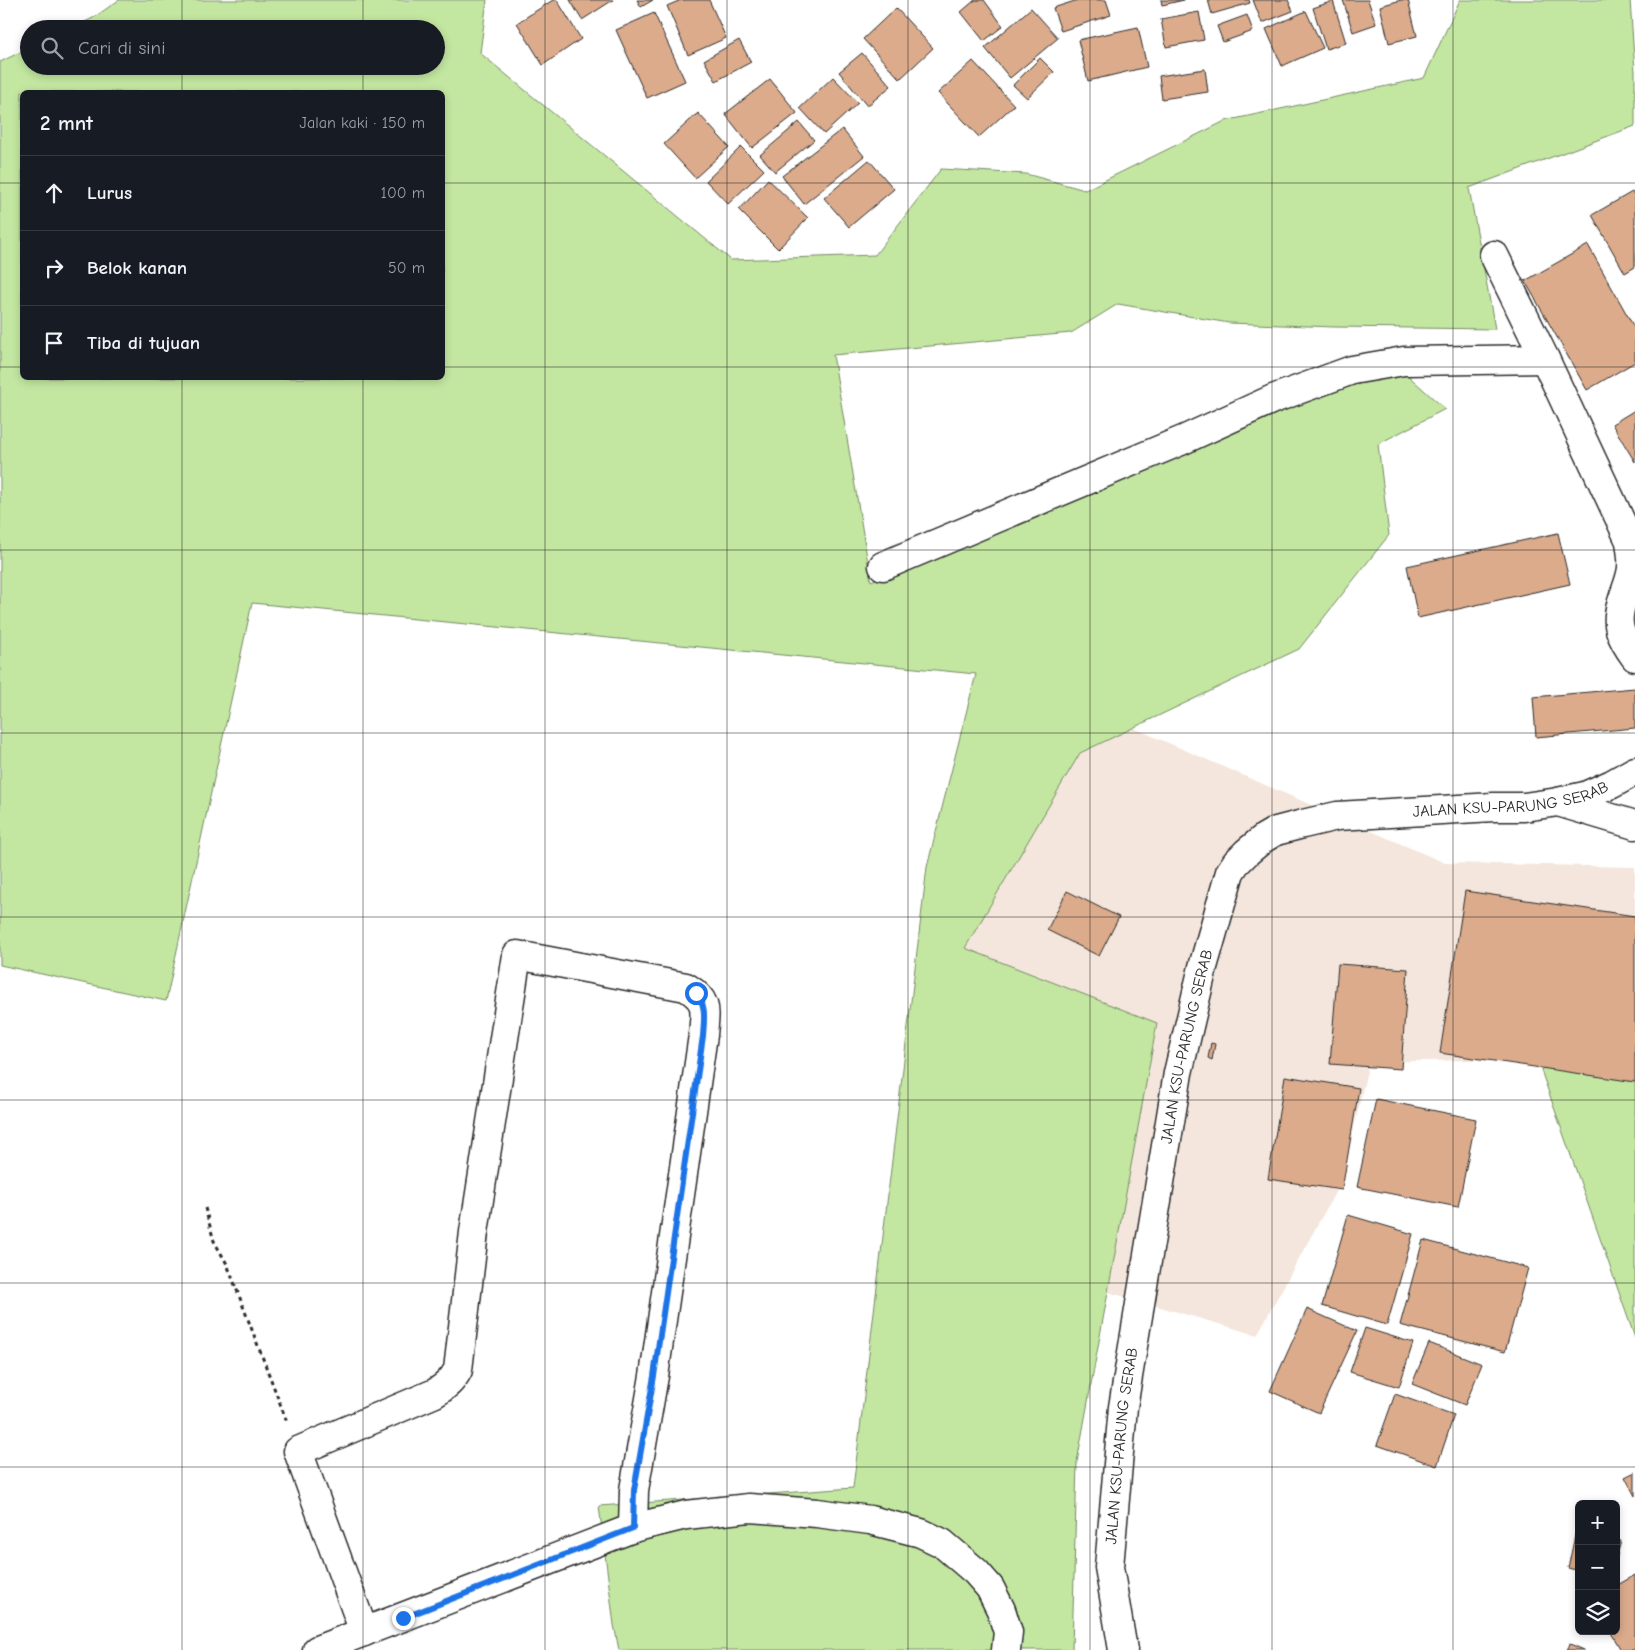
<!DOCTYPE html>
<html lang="id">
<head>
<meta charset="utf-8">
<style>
	:root { --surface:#171b24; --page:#20242c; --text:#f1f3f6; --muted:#9ea1a6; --line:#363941 }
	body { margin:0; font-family:"Comic Neue",sans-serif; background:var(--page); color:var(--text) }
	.controls { position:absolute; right:15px; bottom:15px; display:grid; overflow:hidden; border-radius:8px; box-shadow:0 2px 8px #0003 }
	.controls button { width:45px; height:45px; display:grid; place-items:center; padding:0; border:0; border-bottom:1px solid var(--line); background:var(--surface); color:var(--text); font:25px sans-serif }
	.stop { position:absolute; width:15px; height:15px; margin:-11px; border:4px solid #1a73e8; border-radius:50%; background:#fff }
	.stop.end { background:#1a73e8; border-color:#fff; box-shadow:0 1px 5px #0008 }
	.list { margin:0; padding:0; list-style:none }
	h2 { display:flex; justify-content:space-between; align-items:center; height:65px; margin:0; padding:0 20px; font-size:21px }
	h2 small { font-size:16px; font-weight:400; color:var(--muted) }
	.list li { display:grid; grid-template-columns:32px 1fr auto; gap:15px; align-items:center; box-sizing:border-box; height:75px; padding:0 20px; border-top:1px solid var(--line) }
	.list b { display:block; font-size:19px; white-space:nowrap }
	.list em { font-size:16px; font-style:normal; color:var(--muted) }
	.icon { flex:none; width:28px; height:28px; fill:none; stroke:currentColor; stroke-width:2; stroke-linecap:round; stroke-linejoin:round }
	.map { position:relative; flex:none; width:1635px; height:1650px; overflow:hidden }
	.search { position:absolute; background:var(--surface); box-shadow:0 2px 8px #0003; left:20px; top:20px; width:425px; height:55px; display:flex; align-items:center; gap:12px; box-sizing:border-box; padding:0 18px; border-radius:28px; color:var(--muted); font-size:19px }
	.panel { position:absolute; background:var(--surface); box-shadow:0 2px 8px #0003; left:20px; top:90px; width:425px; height:290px; border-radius:8px }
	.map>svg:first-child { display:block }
</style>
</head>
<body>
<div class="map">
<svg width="1635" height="1650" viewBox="0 0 1635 1650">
	<rect width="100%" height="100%" fill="#fff"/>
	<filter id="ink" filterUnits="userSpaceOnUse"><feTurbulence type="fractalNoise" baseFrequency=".02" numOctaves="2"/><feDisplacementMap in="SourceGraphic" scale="10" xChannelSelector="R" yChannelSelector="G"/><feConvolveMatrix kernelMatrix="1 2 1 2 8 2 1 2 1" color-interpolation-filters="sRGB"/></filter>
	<g filter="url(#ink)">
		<path fill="#f4e6dc" d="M1134,728L1445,863L1635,867V1079L1537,1059L1369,1062L1342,1180L1257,1335L1108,1292L1157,1023L965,948L1080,753Z"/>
		<g fill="#c3e7a1" stroke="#778966" fill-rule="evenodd">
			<path d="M119,0H487L480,53L731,260L875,255L941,169L1026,174L1085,190L1225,121L1424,78L1460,0H1630L1635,72V126L1469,188L1495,329L1334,327L1229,323L1118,304L1071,333L833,355L871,581L1130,478L1309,397L1404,372L1445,409L1378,444L1389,535L1299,649L1080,753L965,948L1157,1023L1077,1462L1072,1650H619L614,1625L599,1506L853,1488L927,867L976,674L252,603L166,1001L0,965V62L29,48V66H436V29H70L93,18ZM22,92H442V378H22Z"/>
			<path d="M1537,1059L1635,1079V1338Z"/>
		</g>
		<g fill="#dbab8c" stroke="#2b2b2b">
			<path d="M553,0H557L581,39L543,65L517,23Z"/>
			<path d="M570,0H613L582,20Z"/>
			<path d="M637,0H653L641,7Z"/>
			<path d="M681,0H709L726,38L688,55L667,6Z"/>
			<path d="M975,0H984L1003,26L984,41L961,12Z"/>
			<path d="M1078,0H1106L1111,15L1061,31L1053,8Z"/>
			<path d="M1161,0H1184L1162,5Z"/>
			<path d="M1208,0H1249L1250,3L1212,14Z"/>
			<path d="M1253,0H1288L1293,11L1262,23Z"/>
			<path d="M1343,0H1368L1376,24L1353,32Z"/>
			<path d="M1401,0H1408L1417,36L1389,43L1380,6Z"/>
			<path d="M1333,1L1346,43L1326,49L1313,8Z"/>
			<path d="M896,8L933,48L900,79L863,39Z"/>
			<path d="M1031,8L1058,38L1010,78L985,48Z"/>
			<path d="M1306,11L1323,48L1282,66L1266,29Z"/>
			<path d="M1199,12L1204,40L1166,47L1161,19Z"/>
			<path d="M654,13L685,81L647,98L616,30Z"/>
			<path d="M1247,15L1253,31L1223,42L1217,26Z"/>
			<path d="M1138,27L1147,67L1088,81L1078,40Z"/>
			<path d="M739,40L751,62L716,81L704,60Z"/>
			<path d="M862,53L891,86L867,106L839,72Z"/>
			<path d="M1040,58L1054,72L1027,98L1013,85Z"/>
			<path d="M973,61L1014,105L979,137L938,93Z"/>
			<path d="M1205,69L1208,92L1162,99L1159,76Z"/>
			<path d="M833,77L858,103L824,134L800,108Z"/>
			<path d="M770,79L797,113L752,148L725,114Z"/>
			<path d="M698,113L729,147L695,178L664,144Z"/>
			<path d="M799,122L814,140L775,172L760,155Z"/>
			<path d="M842,129L864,156L804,204L782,176Z"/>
			<path d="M741,147L764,170L728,204L706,181Z"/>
			<path d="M869,160L894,189L849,227L824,198Z"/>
			<path d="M768,179L808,218L778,249L739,210Z"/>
			<path d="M1632,192L1635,196V267L1625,273L1592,215Z"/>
			<path d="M1588,245L1635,329V362L1587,390L1525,281Z"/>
			<path d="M1635,410V462L1612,424Z"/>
			<path d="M1558,533L1570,584L1418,618L1407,566Z"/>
			<path d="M1635,688V728L1536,737L1533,697Z"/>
			<path d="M1067,891L1119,917L1099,956L1047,930Z"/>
			<path d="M1465,891L1635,916V1082L1440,1053Z"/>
			<path d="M1338,964L1408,969L1401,1069L1330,1064Z"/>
			<path d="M1211,1043L1215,1044L1212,1060L1208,1058Z"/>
			<path d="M1285,1076L1359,1088L1342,1190L1268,1179Z"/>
			<path d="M1376,1099L1476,1119L1458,1207L1357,1187Z"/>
			<path d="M1348,1215L1413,1234L1387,1325L1322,1306Z"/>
			<path d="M1423,1240L1528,1268L1505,1352L1400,1325Z"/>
			<path d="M1307,1309L1357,1331L1319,1413L1270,1391Z"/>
			<path d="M1365,1328L1413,1343L1399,1387L1350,1372Z"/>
			<path d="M1429,1343L1482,1364L1465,1405L1412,1384Z"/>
			<path d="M1395,1394L1454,1415L1437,1466L1377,1445Z"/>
			<path d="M1635,1472V1496L1625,1477Z"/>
			<path d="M1576,1531H1579V1571L1568,1568Z"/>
			<path d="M1616,1540L1621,1541L1616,1560Z"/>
			<path d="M1635,1575V1650H1621L1610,1631H1616V1586Z"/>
			<path d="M1570,1644L1584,1650H1567Z"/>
		</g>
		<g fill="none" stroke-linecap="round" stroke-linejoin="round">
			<g stroke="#2b2b2b" stroke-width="31">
				<g id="street">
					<path d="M1494,255L1545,359L1630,541C1631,550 1633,559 1632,568C1630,588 1614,609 1620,630C1623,640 1629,649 1635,657"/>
					<path d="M883,566L1183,440L1273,399L1352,370L1404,361L1545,359"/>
					<path d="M1558,802L1635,825"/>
					<path d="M364,1632L298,1451L435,1393C446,1386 452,1381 458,1370L474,1232L517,955L686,987C709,1001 705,1010 703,1035L654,1376L634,1490L633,1528"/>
					<path d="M317,1650L633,1528L686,1515L749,1508L817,1513L870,1520L921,1533L942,1543L962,1560L976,1572L990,1588L1001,1610L1008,1632L1006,1650"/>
				</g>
			</g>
			<g stroke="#2b2b2b" stroke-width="31">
				<g id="secondary">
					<path id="s1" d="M1123,1650L1109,1567L1123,1407L1178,1073L1203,967L1230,872L1236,863L1247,852L1264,838L1276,831L1303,824L1337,816L1494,807H1524L1558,802L1585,796L1612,784L1635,771"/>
				</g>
			</g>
			<path stroke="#2b2b2b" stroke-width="3" stroke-dasharray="4 4" stroke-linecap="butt" d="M205,1208L214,1241L227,1264L287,1422"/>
			<use href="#street" stroke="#fff" stroke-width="28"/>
			<use href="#secondary" stroke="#fff" stroke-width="28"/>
		</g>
	</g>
	<g fill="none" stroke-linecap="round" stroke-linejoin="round" filter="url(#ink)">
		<path stroke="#1a73e8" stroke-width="6" d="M403,1618L633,1528L634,1490L654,1376L703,1036C704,1020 707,1005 696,993"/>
	</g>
	<path fill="none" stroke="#2b2b2b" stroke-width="1" stroke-opacity="0.55" d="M182,0V29M363,0V29M545,0V1650M727,0V1650M908,0V1650M1090,0V1650M1272,0V1650M1453,0V1650M182,66V92M363,66V92M0,183H22M442,183H1635M0,367H22M442,367H1635M182,378V1650M363,378V1650M0,550H1635M0,733H1635M0,917H1635M0,1100H1635M0,1283H1635M0,1467H1635"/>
	<g text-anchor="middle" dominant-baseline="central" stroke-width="4" stroke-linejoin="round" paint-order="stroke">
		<g font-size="16" fill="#2b2b2b" stroke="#fff">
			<text stroke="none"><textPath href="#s1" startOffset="1091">JALAN KSU-PARUNG SERAB</textPath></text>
			<text stroke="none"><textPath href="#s1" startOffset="611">JALAN KSU-PARUNG SERAB</textPath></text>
			<text stroke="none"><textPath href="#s1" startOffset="206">JALAN KSU-PARUNG SERAB</textPath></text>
		</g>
	</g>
</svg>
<div class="controls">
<button>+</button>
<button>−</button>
<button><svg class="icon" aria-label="layers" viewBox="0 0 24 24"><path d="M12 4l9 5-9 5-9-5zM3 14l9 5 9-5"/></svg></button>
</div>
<div class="stop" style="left:696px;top:993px"></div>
<div class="stop end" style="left:403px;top:1618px"></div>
<div class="search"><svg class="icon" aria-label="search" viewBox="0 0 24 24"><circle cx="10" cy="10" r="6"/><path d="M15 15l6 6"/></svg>Cari di sini</div>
<section class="panel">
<h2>2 mnt<small>Jalan kaki · 150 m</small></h2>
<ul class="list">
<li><svg class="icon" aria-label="ahead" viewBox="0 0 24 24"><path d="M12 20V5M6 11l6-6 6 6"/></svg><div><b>Lurus</b></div><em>100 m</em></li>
<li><svg class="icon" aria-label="right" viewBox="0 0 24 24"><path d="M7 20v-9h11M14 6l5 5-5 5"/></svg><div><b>Belok kanan</b></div><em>50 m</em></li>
<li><svg class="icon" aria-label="arrive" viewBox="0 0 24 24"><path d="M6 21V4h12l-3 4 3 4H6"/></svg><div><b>Tiba di tujuan</b></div></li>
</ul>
</section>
</div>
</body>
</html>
